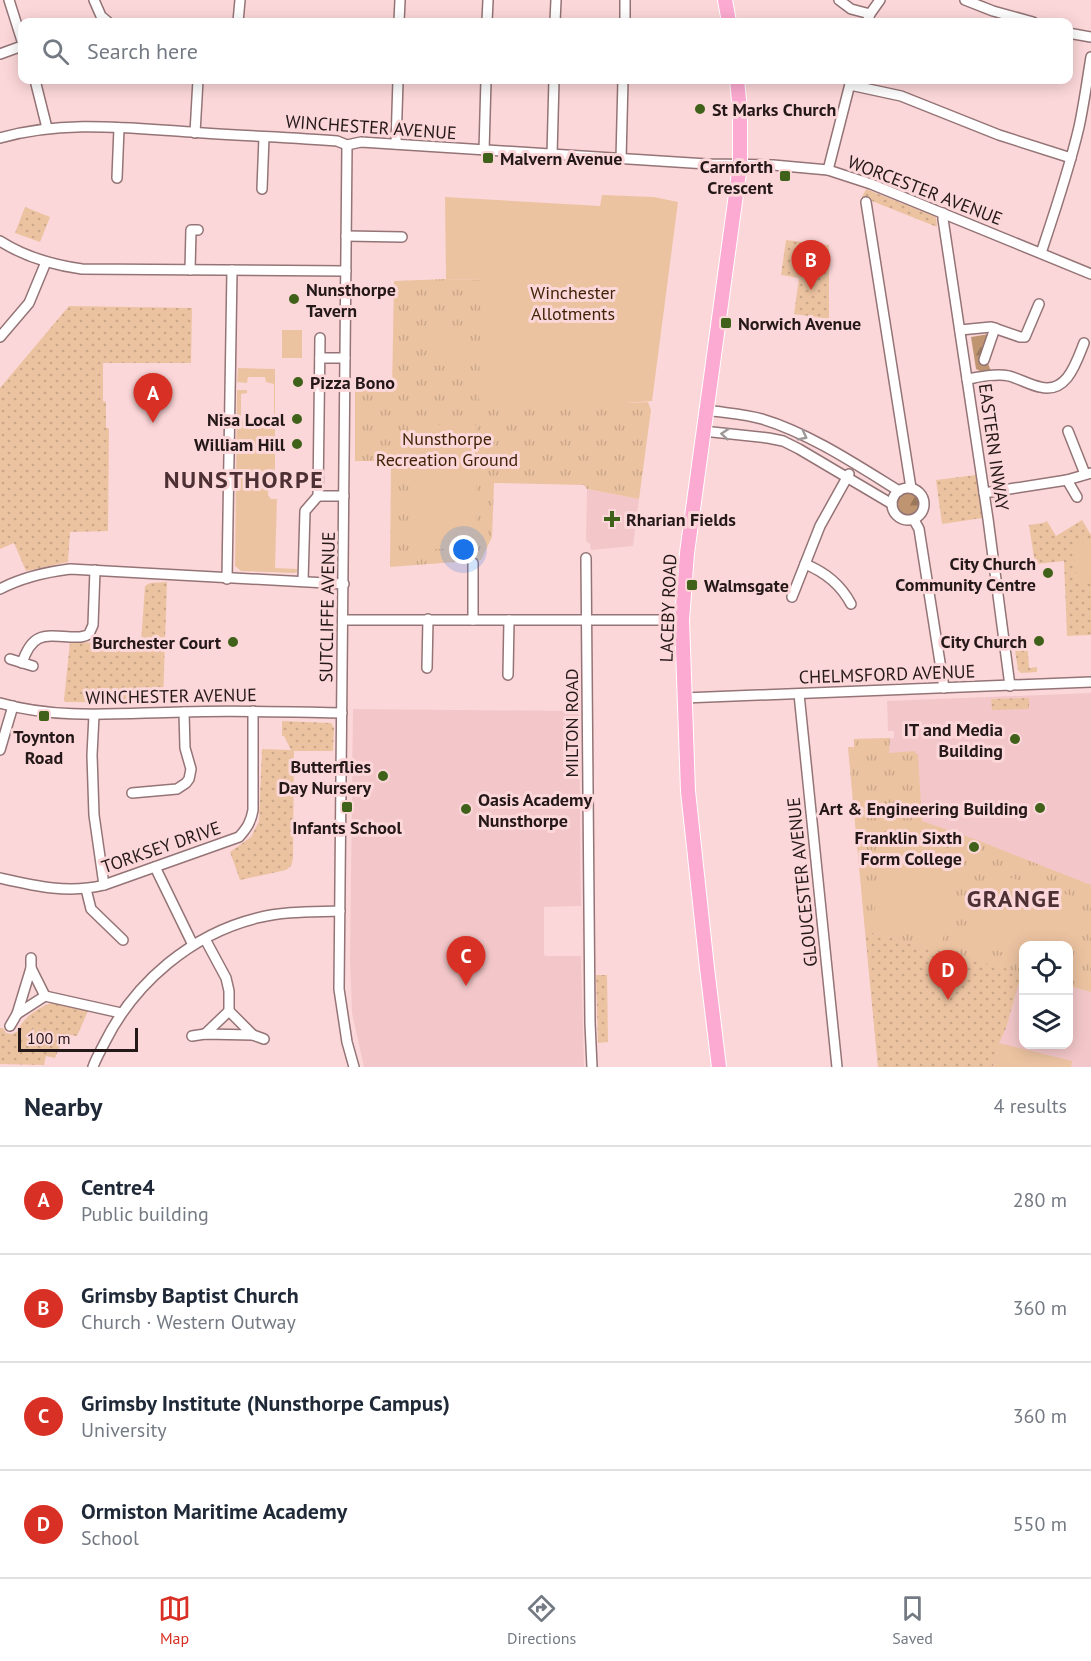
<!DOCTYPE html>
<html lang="en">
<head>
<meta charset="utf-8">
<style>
	:root { --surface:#fff; --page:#f2f2f3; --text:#1f2937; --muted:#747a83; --line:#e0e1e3; --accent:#d93025 }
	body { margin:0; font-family:"PT Sans",sans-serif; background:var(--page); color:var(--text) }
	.controls { position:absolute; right:18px; bottom:18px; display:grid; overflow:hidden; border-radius:12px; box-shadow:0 3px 15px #0003 }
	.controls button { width:54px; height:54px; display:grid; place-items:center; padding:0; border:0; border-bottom:2px solid var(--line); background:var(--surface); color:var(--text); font:30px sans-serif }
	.scale { position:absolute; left:18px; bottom:15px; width:120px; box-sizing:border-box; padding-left:6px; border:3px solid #251819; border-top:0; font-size:16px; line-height:21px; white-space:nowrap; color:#251819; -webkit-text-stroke:4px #fcd7d9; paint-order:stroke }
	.you { position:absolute; left:464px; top:550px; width:21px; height:21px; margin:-15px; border:4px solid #fff; border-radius:50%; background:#1a73e8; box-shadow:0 0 0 9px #1a73e833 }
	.badge { display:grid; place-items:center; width:39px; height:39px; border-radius:50%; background:var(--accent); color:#fff; font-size:20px; font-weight:700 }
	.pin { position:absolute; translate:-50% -50px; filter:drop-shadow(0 2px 3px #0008) }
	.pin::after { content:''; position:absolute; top:32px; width:21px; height:18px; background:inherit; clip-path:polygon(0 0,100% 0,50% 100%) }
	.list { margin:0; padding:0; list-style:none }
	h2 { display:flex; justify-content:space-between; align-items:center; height:78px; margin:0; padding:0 24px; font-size:26px }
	h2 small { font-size:20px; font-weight:400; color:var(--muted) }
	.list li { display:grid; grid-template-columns:39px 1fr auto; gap:18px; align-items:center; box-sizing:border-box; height:108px; padding:0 24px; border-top:2px solid var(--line) }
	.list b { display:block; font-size:22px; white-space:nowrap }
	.list p { margin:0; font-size:20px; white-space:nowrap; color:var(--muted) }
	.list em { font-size:20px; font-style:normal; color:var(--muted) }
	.icon { flex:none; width:33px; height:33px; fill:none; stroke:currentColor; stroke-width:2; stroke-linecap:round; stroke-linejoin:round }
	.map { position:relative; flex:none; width:1091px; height:1067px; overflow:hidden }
	.search { position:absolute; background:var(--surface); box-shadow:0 3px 15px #0003; left:18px; right:18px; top:18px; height:66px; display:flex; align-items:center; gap:15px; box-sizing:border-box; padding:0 21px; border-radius:12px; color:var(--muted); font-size:22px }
	.sheet { height:510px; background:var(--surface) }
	nav { display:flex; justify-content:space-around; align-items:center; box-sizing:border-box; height:84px; border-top:2px solid var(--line); background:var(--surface); font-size:16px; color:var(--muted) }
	nav a { display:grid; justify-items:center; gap:3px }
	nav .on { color:var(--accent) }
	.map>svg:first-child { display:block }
</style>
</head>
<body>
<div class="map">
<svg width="1091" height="1067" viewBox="0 0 1091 1067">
	<defs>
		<pattern id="grass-dots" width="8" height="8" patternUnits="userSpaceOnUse" patternTransform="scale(1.5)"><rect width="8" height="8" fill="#ecc3a1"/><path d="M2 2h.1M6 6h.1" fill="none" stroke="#caa78a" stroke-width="1.8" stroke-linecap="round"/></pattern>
		<pattern id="forest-firs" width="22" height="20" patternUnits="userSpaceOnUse" patternTransform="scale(1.5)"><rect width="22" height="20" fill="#be9471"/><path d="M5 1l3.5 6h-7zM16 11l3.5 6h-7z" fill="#9a785c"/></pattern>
		<pattern id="park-tufts" width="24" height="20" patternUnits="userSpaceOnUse" patternTransform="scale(1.5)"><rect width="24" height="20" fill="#ecc3a1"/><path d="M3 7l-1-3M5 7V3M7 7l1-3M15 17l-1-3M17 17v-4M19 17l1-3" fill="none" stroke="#caa78a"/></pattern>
	</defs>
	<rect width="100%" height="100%" fill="#fcd7d9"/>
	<g fill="#f3c7c9" fill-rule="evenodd">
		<path d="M587,489L639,499L633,546L591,550L590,544L586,541Z"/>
		<path d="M1091,693V1067H878L848,747H854V739L894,738V731H888L887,701ZM1024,945H1068V1044H1024Z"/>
		<path d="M353,709L579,711L581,906L544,907V953L545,956H581L584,1067H364L352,1013L350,959Z"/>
	</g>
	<g fill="url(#grass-dots)">
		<path d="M866,189L936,217L937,227L862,197Z"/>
		<path d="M25,207L50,217L40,242L15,233Z"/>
		<path d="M786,240L829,245V319L794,314L799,278L781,275Z"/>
		<path d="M69,306L192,308L191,363H103V401L106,402V428H109L108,531L70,532L68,562L26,571L14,543L0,549V388Z"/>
		<path d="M976,475L982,518L942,524L936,480Z"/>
		<path d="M1082,520L1091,535V635L1067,636L1064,561L1035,564L1029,525L1043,523L1047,521L1056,536Z"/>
		<path d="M167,582L163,703L65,702L64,700L70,642L141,644L145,586L150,583Z"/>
		<path d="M1027,636L1029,668L1037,667V672L1021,673L1018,670L1013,637Z"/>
		<path d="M1029,698V709L992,710L991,699Z"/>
		<path d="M282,721L331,723L334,728L333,751H294L293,859L291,866L286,870L240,880L230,852L251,837L259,821L262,749L291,750L284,736H282Z"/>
		<path d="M865,931L1022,972L1006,1028L999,1043L993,1067H878Z"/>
		<path d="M596,975H607L608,1042L598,1043Z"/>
		<path d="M51,1003L88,1011L77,1036L70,1035L69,1042L61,1043L55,1058L46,1056L44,1065L0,1064V1028H3L6,1033L12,1034L18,1031C22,1018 38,1008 51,1003Z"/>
	</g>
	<g fill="url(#forest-firs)">
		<path d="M989,334L987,361L991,371L982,372L976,369L971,337Z"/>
		<circle cx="909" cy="504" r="13"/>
	</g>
	<g fill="url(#park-tufts)">
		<path d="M446,279L481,280L625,403L648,402L651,410L639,499L587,489L584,485L494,483L492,537L481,560L390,567L391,461H355V389H392L394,281Z"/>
		<path d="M890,738L889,753L915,751L916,754H918L922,821L977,840L1091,885V992L1069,986L1068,945H1024L1023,973L865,931L848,747H854V739Z"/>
	</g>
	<g fill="#ecc3a1">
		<path d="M602,195L654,197L678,202L652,401L625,403L479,401L481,280L446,279L445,197L600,206Z"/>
		<path d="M432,327L465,328L463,366L431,365Z"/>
		<rect x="282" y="330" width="20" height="28"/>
		<path d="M238,368L275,369V481L269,482L268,495L271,499H277L275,568L297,569V572L294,573L241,571L235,566L237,390H247V393L241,394V420H247V423H254L255,420H260L261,423H267L268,420H274V384L266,382L265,377H248L247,383L237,382Z"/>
		<path d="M408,425H476V549H409Z"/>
		<path d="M1091,541V583L1077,584L1074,543Z"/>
		<path d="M895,834L966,853L942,942L871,923Z"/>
		<path d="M988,871L1082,899L1068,945H1024L1023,958L967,942Z"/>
		<path d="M999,1043L1072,1061L1071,1067H993Z"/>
	</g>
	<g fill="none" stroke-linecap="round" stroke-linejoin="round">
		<g stroke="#947476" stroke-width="12">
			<g id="minor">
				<path d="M9,0L22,41"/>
				<path d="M94,0L101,16L108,22"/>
				<path d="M839,0L851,9L870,14"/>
				<path d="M965,0L993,11L1033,22"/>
				<path d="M238,22L240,0"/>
				<path d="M399,22L400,0"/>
				<path d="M487,22L488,0"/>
				<path d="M555,22L556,0"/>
				<path d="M625,22V0"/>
				<path d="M867,22L870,14L880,0"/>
				<path d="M1068,33L1091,37"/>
				<path d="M0,54L22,46"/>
				<path d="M35,80L47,128"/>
				<path d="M850,85L901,96L999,135L1071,158"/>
				<path d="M195,133L198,80"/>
				<path d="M0,138C63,120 127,128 191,132C240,136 289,137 337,141L347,145L361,142L707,164L773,165L828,170L871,184L1091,274"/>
				<path d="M396,144L398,80"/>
				<path d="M347,145L339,989L347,1042L354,1067"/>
				<path d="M484,151L486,80"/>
				<path d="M552,155L554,80"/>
				<path d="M621,159L623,80"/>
				<path d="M828,170L851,80"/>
				<path d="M117,178L119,128"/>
				<path d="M262,189L264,137"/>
				<path d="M866,202L911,488"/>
				<path d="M943,213V219L988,519L1010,686"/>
				<path d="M346,236L402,237"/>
				<path d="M0,241C25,257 53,265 82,269L346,271"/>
				<path d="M1041,253C1055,211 1069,170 1079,127C1084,104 1087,81 1091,57"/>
				<path d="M190,270L191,230H198"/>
				<path d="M960,330L991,327L1020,337H1025L1039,304"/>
				<path d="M0,337L29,303L46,262"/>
				<path d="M320,358H345"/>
				<path d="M984,360L995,328"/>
				<path d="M967,379C981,377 996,373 1009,376C1020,379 1030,385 1040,387C1067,394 1076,363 1084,343"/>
				<path d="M707,410C725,413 745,414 762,419C809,433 857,465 899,491"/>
				<path d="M703,431L768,438L783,441L799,449L892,504"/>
				<path d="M1068,431L1085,474"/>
				<path d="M1067,480L1077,497"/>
				<circle cx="908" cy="504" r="16"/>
				<path d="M984,493L1067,480L1091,473"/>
				<path d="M318,496H344"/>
				<path d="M914,520L919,529L944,688"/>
				<path d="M586,558L590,1023L592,1067"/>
				<path d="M473,563V620"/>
				<path d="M805,564C825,572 841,585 851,604"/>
				<path d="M227,579L232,270"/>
				<path d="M303,581L305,511L318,496L320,338"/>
				<path d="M0,589C21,578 46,572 70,569L344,584"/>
				<path d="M792,597L820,526L849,474"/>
				<path d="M344,620H682"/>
				<path d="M10,659L33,666"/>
				<path d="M22,663C32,633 43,635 71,637C78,637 83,638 89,634L93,625L95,570"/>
				<path d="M427,668L428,619"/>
				<path d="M508,675L509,620"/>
				<path d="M799,694L837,1067"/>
				<path d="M684,698L1091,682"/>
				<path d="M0,703C59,720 121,713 182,712C236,710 289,712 342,713"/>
				<path d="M94,715L92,755L94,815L104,885"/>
				<path d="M0,750L13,706"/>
				<path d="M132,793L177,789L186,783L189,779L191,769L185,748L184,712"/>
				<path d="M155,867L193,945"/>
				<path d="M0,878C35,886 69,894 104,885L239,837C247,828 251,822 253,810V711"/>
				<path d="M86,889L91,909L123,940"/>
				<path d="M205,939L226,978L229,991V1011L253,1035L264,1039"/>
				<path d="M31,968L45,996"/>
				<path d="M17,1014L31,968V958"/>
				<path d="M10,1026L17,1014L45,996L121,1013"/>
				<path d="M205,1034L229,1011"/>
				<path d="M192,1036L205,1034L253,1035"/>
				<path d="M93,1067C96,1058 101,1050 105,1042C135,982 192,934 257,918C285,911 312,912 340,911"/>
			</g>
		</g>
		<g stroke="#fff" stroke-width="16">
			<g id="highway">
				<path d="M725,0L729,22"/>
				<path d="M719,1067L707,968L688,791L682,620L687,553L740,165V110L737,80"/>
			</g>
		</g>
		<use href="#minor" stroke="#fff" stroke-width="9"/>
		<use href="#highway" stroke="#fcaad1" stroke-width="14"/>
	</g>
	<defs><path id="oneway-chevron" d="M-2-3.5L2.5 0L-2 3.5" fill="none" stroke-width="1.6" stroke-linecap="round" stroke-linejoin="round" transform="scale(1.5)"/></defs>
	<g stroke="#9d9798">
		<use href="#oneway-chevron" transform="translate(725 434) rotate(-175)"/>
		<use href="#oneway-chevron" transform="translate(803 436) rotate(27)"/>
	</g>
	<g fill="#3f6119" stroke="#fcd7d9" stroke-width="2">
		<circle cx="700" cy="109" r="6"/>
		<rect x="482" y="152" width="12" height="12" rx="3"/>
		<rect x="779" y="170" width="12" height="12" rx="3"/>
		<circle cx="294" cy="299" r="6"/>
		<rect x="720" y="317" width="12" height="12" rx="3"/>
		<circle cx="298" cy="382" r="6"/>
		<circle cx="297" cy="419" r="6"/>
		<circle cx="297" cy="444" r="6"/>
		<path d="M609 510h6v6h6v6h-6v6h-6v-6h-6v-6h6z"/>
		<circle cx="1048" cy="573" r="6"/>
		<rect x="686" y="579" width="12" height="12" rx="3"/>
		<circle cx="1039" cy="641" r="6"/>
		<circle cx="233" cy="642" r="6"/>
		<rect x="38" y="710" width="12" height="12" rx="3"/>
		<circle cx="1015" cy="739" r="6"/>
		<circle cx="383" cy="776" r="6"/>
		<rect x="341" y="801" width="12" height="12" rx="3"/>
		<circle cx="1040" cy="808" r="6"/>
		<circle cx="466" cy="809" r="6"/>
		<circle cx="974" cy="847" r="6"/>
	</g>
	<g text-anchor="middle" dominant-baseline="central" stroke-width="6" stroke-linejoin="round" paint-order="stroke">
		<g font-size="18" font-weight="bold" fill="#251819" stroke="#fcd7d9" text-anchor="end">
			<text x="712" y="109" text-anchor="start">St Marks Church</text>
			<text x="500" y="158" text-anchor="start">Malvern Avenue</text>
			<text x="773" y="166">Carnforth<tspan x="773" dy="21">Crescent</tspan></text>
			<text x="306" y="289" text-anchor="start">Nunsthorpe<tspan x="306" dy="21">Tavern</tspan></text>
			<text x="738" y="323" text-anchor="start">Norwich Avenue</text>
			<text x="310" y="382" text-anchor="start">Pizza Bono</text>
			<text x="285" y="419">Nisa Local</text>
			<text x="285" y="444">William Hill</text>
			<text x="626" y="519" text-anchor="start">Rharian Fields</text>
			<text x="1036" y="563">City Church<tspan x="1036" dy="21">Community Centre</tspan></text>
			<text x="704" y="585" text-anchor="start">Walmsgate</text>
			<text x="1027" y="641">City Church</text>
			<text x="221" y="642">Burchester Court</text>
			<text x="1003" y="729">IT and Media<tspan x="1003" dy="21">Building</tspan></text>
			<text x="44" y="736" text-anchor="middle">Toynton<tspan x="44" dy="21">Road</tspan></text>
			<text x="371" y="766">Butterflies<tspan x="371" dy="21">Day Nursery</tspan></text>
			<text x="478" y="799" text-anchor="start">Oasis Academy<tspan x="478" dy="21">Nunsthorpe</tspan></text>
			<text x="1028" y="808">Art &amp; Engineering Building</text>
			<text x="347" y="827" text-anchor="middle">Infants School</text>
			<text x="962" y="837">Franklin Sixth<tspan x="962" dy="21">Form College</tspan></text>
		</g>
		<g font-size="18" fill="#251819" stroke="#fcd7d9">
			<text transform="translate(371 127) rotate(4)">WINCHESTER AVENUE</text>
			<text transform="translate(925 190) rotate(21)">WORCESTER AVENUE</text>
			<text transform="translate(994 447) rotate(82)">EASTERN INWAY</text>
			<text transform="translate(327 607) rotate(-89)">SUTCLIFFE AVENUE</text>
			<text transform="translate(668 608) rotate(-88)">LACEBY ROAD</text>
			<text transform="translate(887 674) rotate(-2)">CHELMSFORD AVENUE</text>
			<text transform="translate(171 696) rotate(-1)">WINCHESTER AVENUE</text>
			<text transform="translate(571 723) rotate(-90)">MILTON ROAD</text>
			<text transform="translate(161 847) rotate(-19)">TORKSEY DRIVE</text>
			<text transform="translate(802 882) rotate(-96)">GLOUCESTER AVENUE</text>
		</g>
		<g font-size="18" fill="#412407" stroke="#fcd7d9">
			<text x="573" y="292">Winchester<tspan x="573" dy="21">Allotments</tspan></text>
			<text x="447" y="438">Nunsthorpe<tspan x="447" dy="21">Recreation Ground</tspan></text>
		</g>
		<g font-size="24" font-weight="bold" letter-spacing="1.5" fill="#4c3033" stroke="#fcd7d9">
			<text x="244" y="479">NUNSTHORPE</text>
			<text x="1014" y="898">GRANGE</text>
		</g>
	</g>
</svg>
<div class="controls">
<button><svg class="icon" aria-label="locate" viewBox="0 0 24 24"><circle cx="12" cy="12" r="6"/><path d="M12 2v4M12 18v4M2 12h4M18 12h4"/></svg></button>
<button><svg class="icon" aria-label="layers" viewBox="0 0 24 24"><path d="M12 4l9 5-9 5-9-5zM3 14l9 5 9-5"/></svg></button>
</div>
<div class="scale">100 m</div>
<div class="you"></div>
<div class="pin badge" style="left:153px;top:423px">A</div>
<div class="pin badge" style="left:811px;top:290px">B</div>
<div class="pin badge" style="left:466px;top:986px">C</div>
<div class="pin badge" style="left:948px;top:1000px">D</div>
<div class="search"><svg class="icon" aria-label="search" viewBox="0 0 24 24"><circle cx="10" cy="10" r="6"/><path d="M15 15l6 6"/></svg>Search here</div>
</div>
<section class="sheet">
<h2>Nearby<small>4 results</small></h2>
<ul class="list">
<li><span class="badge">A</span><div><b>Centre4</b><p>Public building</p></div><em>280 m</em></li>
<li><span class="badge">B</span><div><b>Grimsby Baptist Church</b><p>Church · Western Outway</p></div><em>360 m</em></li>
<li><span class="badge">C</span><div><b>Grimsby Institute (Nunsthorpe Campus)</b><p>University</p></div><em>360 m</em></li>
<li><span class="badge">D</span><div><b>Ormiston Maritime Academy</b><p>School</p></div><em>550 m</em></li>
</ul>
</section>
<nav>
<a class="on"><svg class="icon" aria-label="map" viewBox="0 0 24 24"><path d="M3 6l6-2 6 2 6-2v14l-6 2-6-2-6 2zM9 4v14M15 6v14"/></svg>Map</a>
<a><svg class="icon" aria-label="directions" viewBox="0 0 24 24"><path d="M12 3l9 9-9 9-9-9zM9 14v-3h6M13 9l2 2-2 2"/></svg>Directions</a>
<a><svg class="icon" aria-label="saved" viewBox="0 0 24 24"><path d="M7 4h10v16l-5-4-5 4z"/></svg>Saved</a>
</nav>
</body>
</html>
